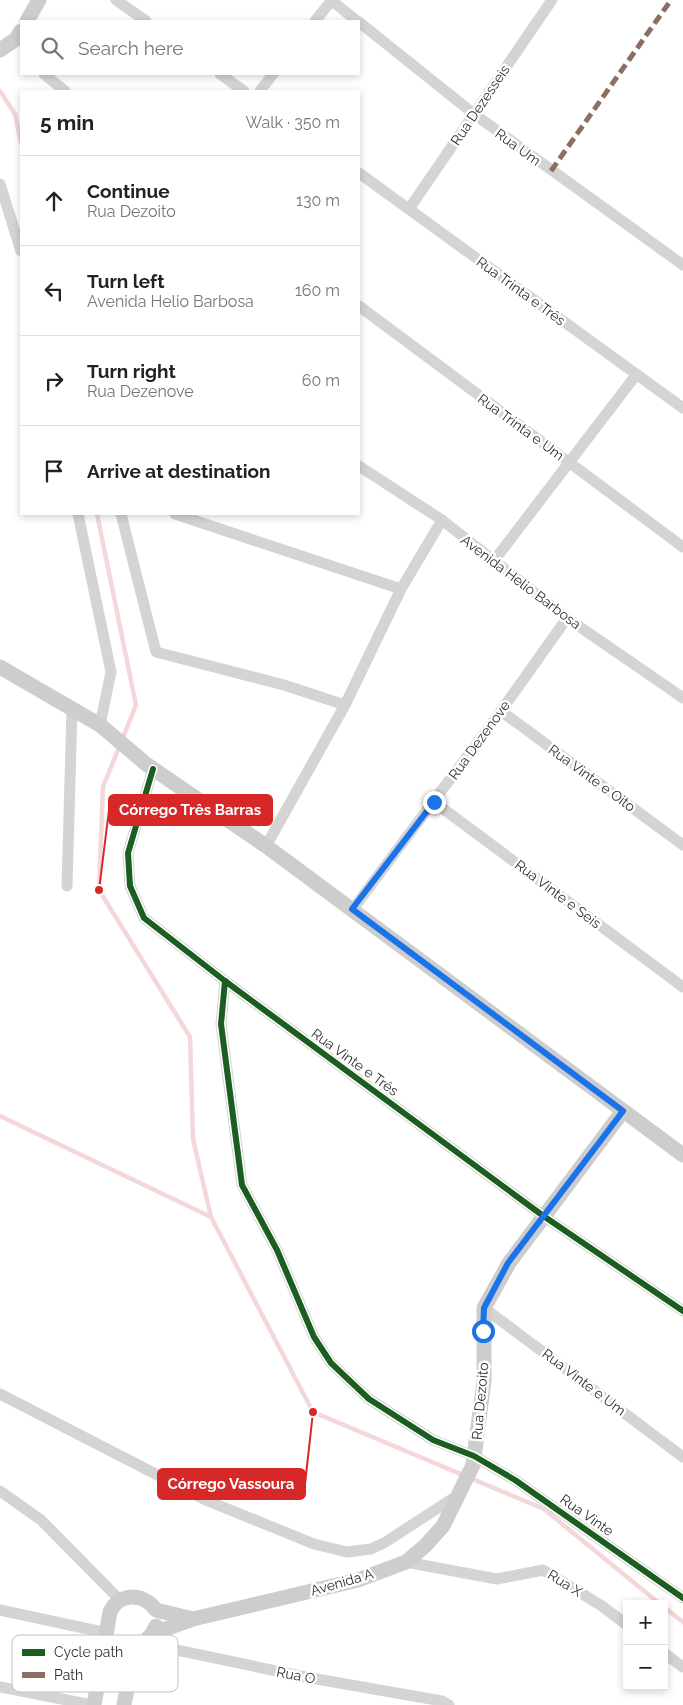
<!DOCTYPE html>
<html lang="en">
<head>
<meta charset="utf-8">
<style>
	:root { --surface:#fff; --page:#f2f2f2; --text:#222; --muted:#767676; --line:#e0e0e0 }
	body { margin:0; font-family:Raleway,sans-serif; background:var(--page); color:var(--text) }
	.controls { position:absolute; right:15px; bottom:15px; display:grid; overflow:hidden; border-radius:0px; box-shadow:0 2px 8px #0003 }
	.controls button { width:45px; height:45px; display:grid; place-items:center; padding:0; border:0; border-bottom:1px solid var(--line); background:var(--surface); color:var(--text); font:25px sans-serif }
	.stop { position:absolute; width:15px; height:15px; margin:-11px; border:4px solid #1a73e8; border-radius:50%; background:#fff }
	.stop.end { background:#1a73e8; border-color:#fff; box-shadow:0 1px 5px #0008 }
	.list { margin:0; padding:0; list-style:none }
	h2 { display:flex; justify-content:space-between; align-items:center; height:65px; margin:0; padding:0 20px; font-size:21px }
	h2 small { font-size:16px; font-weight:400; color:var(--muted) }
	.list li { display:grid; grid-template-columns:32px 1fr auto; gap:15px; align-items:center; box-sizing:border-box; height:90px; padding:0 20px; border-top:1px solid var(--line) }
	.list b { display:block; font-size:19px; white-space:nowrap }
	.list p { margin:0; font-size:16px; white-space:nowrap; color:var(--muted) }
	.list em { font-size:16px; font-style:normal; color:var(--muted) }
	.icon { flex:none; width:28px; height:28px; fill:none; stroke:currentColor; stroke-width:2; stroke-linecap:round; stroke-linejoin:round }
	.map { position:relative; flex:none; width:683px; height:1705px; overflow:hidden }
	.search { position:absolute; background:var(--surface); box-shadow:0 2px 8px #0003; left:20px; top:20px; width:340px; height:55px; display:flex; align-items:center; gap:12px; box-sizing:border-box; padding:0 18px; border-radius:0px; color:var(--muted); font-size:19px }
	.panel { position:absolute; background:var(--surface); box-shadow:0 2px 8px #0003; left:20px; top:90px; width:340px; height:425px; border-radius:0px }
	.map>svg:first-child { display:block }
</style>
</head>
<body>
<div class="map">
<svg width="683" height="1705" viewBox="0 0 683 1705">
	<rect width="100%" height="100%" fill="#fff"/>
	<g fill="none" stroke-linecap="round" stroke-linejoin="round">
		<g stroke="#f4d7d9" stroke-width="4.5">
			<path d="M0,91L15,114L21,143"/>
			<path d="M97,514L136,705L103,787L99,890L190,1037L193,1139L211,1217L313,1412L544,1509L660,1604"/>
			<path d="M0,1116L211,1217"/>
			<path d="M664,1607L683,1622"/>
		</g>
		<g stroke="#d4d4d4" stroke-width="11">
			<path d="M116,0L146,21"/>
			<path d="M331,0L357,21"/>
			<path d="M315,21L332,0"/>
			<path d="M359,22L474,114L683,265"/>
			<path d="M44,74L65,91"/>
			<path d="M220,74L244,91"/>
			<path d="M260,91L273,74"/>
			<path d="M359,173L683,408"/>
			<path d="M0,184L21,251"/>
			<path d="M409,209L552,0"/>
			<path d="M359,306L683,547"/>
			<path d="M359,466L442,520L567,618L683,698"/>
			<path d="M78,514L111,672L100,725"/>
			<path d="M121,514L156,652L284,685L345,705"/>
			<path d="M175,514L401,589"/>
			<path d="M493,562L636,375"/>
			<path d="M501,711L683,845"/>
			<path d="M153,769L128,853L130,886L144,918L225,981L542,1215L683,1311"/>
			<path d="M434,802L683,987"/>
			<path d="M266,846L345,705L401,589L442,520"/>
			<path d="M67,886L72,709"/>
			<path d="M353,909L501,711L567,618"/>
			<path d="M225,981L221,1024L242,1185L277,1250L314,1337L331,1363L369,1399L433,1440L474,1456L515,1480L683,1598"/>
			<path d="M484,1308L683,1457"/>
			<path d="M0,1394L208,1501L314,1544L347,1552L371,1549L384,1543L458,1495"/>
			<path d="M0,1491L41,1520L120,1600"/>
			<path d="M406,1562L497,1579L543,1570L602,1606L627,1625"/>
			<path d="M0,1610L107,1633"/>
			<path d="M143,1643L305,1677L442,1701L449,1705"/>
			<path d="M664,1653L683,1667"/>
			<path d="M0,1687L92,1705"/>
		</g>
		<g stroke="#cdcdcd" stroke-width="15">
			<path d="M27,21L39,0"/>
			<path d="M0,50L16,39L21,31"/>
			<path d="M0,667L100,725L146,764L266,846L683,1155"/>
			<path d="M152,1634L193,1619L358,1580L406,1562L425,1546L443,1526L473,1465L484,1381V1308L509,1263L623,1111"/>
			<path d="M94,1705L110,1612C119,1592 144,1593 156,1610L193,1619"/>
			<path d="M124,1705L134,1653L152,1634L156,1626"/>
		</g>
		<path stroke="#8d6e63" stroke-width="5" stroke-dasharray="10 5" stroke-linecap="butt" d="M551,171L671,0"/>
		<g stroke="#fff" stroke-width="9">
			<g id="cycleway">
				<path d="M153,769L128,853L130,886L144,918L225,981L542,1215L683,1311"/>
				<path d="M225,981L221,1024L242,1185L277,1250L314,1337L331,1363L369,1399L433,1440L474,1456L515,1480L683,1598"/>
			</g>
		</g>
		<use href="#cycleway" stroke="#1b5e20" stroke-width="6"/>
	</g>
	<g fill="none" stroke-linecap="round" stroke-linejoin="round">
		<path stroke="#1a73e8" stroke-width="6" d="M434,802L352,909L623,1111L508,1263L484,1308L483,1331"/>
	</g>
	<g text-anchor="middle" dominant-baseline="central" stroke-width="5" stroke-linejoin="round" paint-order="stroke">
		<g font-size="14" fill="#2f2f2f" stroke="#fff">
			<text transform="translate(480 105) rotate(-56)">Rua Dezesseis</text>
			<text transform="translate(518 147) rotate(36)">Rua Um</text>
			<text transform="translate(521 291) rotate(36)">Rua Trinta e Três</text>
			<text transform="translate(521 427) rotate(36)">Rua Trinta e Um</text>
			<text transform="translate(521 582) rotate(37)">Avenida Helio Barbosa</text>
			<text transform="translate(479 740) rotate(-54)">Rua Dezenove</text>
			<text transform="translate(592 778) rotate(36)">Rua Vinte e Oito</text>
			<text transform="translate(558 894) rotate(37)">Rua Vinte e Seis</text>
			<text transform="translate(355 1062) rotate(36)">Rua Vinte e Três</text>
			<text transform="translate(584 1382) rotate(37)">Rua Vinte e Um</text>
			<text transform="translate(480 1401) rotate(-85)">Rua Dezoito</text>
			<text transform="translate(587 1515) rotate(35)">Rua Vinte</text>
			<text transform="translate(342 1582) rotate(-16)">Avenida A</text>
			<text transform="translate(565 1583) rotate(32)">Rua X</text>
			<text transform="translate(296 1675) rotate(11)">Rua O</text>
		</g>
	</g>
	<rect x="12" y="1635" width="166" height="57" rx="8" fill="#fff" stroke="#c1c1c1" stroke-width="1"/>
	<rect x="22" y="1649" width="23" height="7" fill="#1b5e20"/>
	<rect x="22" y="1672" width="23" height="6" fill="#8d6e63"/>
	<g font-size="14" fill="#2f2f2f">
		<text x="54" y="1657">Cycle path</text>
		<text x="54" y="1680">Path</text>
	</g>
	<path fill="none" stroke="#d62828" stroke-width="2" d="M99 890L109 810M313 1412L305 1484"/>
	<g fill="#d62828" stroke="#fff" stroke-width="2">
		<circle cx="99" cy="890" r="5"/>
		<circle cx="313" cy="1412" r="5"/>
	</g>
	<g fill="#d62828" stroke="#d62828" stroke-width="2">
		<rect x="109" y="795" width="163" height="30" rx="5"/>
		<rect x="158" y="1469" width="147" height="30" rx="5"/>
	</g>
	<g font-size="15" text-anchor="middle" font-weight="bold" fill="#fff">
		<text x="190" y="815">Córrego Três Barras</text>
		<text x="231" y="1489">Córrego Vassoura</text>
	</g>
</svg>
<div class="controls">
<button>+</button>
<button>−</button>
</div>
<div class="stop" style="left:483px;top:1331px"></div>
<div class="stop end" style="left:434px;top:802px"></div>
<div class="search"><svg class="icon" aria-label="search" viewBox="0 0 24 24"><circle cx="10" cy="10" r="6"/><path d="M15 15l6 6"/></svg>Search here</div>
<section class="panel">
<h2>5 min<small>Walk · 350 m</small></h2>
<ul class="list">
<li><svg class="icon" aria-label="ahead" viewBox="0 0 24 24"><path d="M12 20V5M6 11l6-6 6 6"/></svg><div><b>Continue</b><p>Rua Dezoito</p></div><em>130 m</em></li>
<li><svg class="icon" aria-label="left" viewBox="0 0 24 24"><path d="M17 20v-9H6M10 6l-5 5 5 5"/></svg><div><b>Turn left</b><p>Avenida Helio Barbosa</p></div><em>160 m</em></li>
<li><svg class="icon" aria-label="right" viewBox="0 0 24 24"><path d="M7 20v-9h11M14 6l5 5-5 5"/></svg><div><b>Turn right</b><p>Rua Dezenove</p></div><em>60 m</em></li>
<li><svg class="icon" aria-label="arrive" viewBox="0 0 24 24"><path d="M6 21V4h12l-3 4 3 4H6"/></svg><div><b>Arrive at destination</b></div></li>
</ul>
</section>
</div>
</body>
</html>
